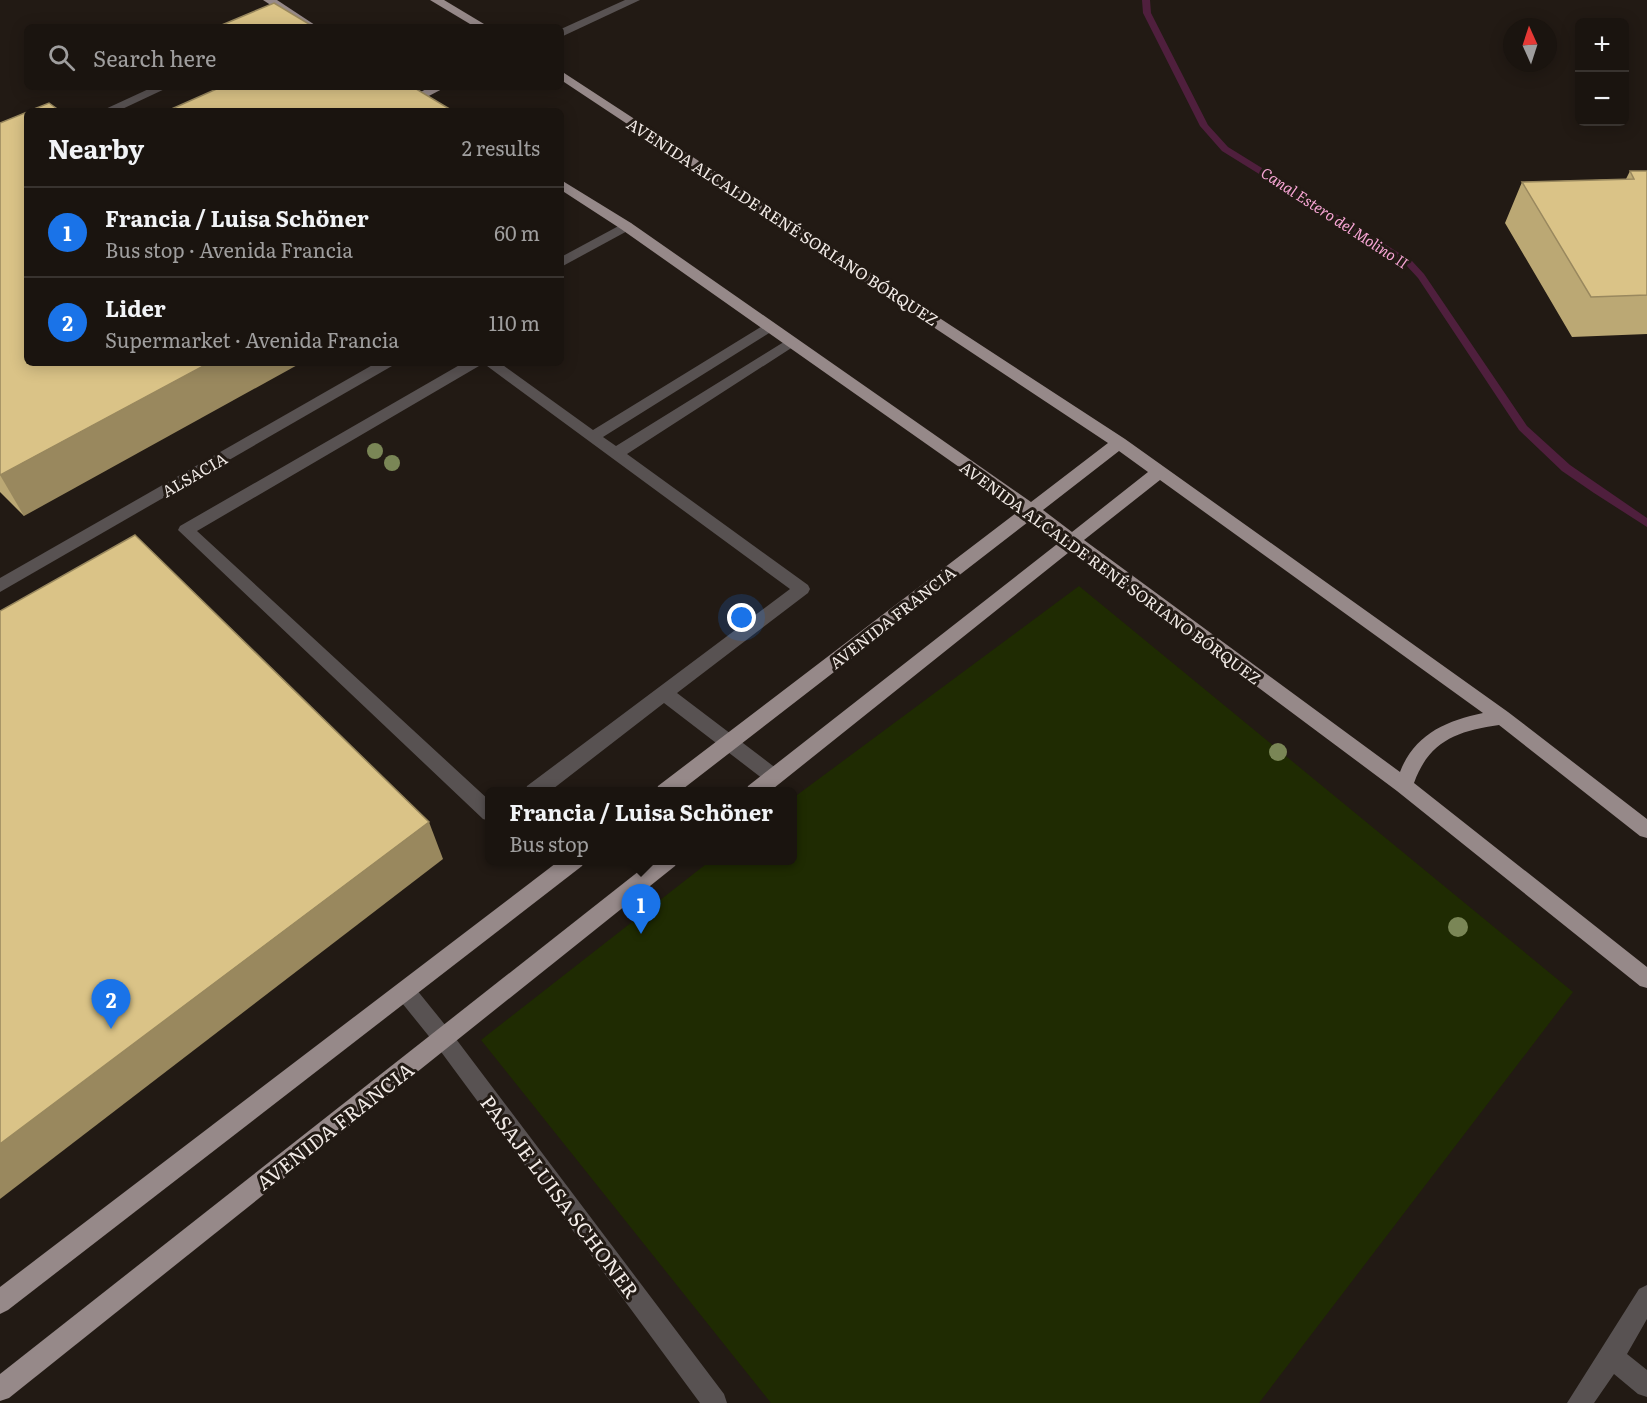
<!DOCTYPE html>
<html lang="en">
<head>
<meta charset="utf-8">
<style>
	:root { --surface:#1a140f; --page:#27211d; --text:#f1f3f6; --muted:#9f9e9e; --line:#38332f; --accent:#1a73e8 }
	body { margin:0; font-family:Literata,serif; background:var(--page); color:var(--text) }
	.controls { position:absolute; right:18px; top:18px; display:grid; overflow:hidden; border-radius:9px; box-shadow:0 3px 15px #0003 }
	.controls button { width:54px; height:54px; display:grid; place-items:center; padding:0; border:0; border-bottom:2px solid var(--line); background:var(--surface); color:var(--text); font:30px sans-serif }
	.compass { position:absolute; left:1503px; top:18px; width:54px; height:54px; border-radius:50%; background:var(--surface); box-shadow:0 3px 15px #0003; rotate:357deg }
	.you { position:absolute; left:742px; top:618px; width:21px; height:21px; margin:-15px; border:4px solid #fff; border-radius:50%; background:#1a73e8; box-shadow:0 0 0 9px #1a73e833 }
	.badge { display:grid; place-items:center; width:39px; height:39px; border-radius:50%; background:var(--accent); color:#fff; font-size:20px; font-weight:700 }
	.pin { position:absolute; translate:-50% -50px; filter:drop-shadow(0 2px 3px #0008) }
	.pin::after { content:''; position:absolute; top:32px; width:21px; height:18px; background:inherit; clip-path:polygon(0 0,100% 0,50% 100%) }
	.popup { position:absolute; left:485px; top:787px; width:312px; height:78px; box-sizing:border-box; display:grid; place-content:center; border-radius:9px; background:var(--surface); filter:drop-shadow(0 2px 4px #0005); font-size:20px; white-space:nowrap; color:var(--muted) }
	.popup b { font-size:22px; color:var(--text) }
	.popup::after { content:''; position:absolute; left:50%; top:100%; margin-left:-12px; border:12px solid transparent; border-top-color:var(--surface) }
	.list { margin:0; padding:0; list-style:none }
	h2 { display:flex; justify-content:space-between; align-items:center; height:78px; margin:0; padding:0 24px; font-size:26px }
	h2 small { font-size:20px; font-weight:400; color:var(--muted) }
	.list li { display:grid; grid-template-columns:39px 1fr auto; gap:18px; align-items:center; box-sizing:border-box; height:90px; padding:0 24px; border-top:2px solid var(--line) }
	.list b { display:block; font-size:22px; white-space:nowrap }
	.list p { margin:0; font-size:20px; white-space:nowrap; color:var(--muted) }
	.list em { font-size:20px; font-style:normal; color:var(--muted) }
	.icon { flex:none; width:33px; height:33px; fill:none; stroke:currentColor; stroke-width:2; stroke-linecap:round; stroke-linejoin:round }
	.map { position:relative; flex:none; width:1647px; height:1403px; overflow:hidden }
	.search { position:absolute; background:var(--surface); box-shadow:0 3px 15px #0003; left:24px; top:24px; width:540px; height:66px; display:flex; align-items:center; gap:15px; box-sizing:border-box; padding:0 21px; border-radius:9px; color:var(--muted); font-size:22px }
	.panel { position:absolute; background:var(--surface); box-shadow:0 3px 15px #0003; left:24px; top:108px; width:540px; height:258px; border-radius:9px }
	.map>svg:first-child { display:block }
</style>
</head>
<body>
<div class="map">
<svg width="1647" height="1403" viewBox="0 0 1647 1403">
	<rect width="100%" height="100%" fill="#221a14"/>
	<path fill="#1f2b02" d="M1079,586L1573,992L1259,1403H771L481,1040L710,861L792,860L793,798Z"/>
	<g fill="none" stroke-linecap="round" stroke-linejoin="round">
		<path fill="#4f1f3d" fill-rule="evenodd" d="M1142,0H1150L1151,13L1208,125L1228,147L1412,261L1424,274L1527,426L1570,465L1647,518V527L1594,493L1562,471L1519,430L1418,278L1406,265L1222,151L1200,126L1143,13Z"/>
		<g fill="#585252" fill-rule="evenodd">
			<path d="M625,0H640L561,37V29Z"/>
			<path d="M153,87H169L118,111H101Z"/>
			<path d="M626,222L631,223L633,226L631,229L561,267V257Z"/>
			<path d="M769,322L774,324L776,327L774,330L603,437L616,446L787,340H797L799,343L627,454L808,585L810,589L808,593L677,693L781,772L783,777L781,782L774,785L767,782L664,703L549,792H525L527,786L790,589L483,363H500L593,430Z"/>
			<path d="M376,363H394L392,366L0,592V578Z"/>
			<path d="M463,363H481L479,366L197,531L490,801V821L483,819L178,530L180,526Z"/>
			<path d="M405,982L412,984L450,1031L724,1394L727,1403H700L436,1045L398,998L395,991L398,984Z"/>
			<path d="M1647,1285V1319L1627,1354L1647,1370V1397L1638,1394L1614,1374L1594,1403H1567L1639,1289Z"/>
		</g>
		<g fill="#968989" fill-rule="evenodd">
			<path d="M263,0H277L318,27H304Z"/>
			<path d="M430,0H444L489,27H475Z"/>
			<path d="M561,71L1125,439L1508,712L1647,819V838L1640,836L1499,725C1457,731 1429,741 1414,783L1647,967V988L1640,986L1397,791L1073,549L769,792H746L748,786L1061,541L1032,519L679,792H656L658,786L1020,510L621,229L561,190V180L631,223L1031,502L1108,443L561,80ZM1119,451L1148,472L1072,532L1043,510ZM1160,480L1483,713C1445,721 1414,735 1400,772L1084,540Z"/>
			<path d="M430,87H446L425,98H417L415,95Z"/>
			<path d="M560,860H585L582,866L8,1310L0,1314V1287Z"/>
			<path d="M653,860H678L675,866L9,1398L0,1401V1374Z"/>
		</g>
	</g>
	<g fill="#7a8656">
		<circle cx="375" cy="451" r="8"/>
		<circle cx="392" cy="463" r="8"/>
		<circle cx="1278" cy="752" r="9"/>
		<circle cx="1458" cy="927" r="10"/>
	</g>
	<g fill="#bba874">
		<path d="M0,123L24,516L0,492Z"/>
		<path d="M1630,171H1647V334L1572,337L1505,223L1522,182L1626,179Z"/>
	</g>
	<g fill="#99885e">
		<path d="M209,363H301L24,516L0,475Z"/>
		<path d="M429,822L443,859L0,1199V1144Z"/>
	</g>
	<g fill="#dac387" stroke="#99885e" stroke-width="1.5">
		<path d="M274,3L314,27H217Z"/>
		<path d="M221,87H413L453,111H167Z"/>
		<path d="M49,103L60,111H29Z"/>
		<path d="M27,112V363H209L0,475V123Z"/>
		<path d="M1630,171H1647V295L1591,297L1522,182L1634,179Z"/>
		<path d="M135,535L429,822L0,1144V611Z"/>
	</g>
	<g text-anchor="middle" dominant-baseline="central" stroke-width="6" stroke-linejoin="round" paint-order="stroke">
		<g font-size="15" font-style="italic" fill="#f7a5d4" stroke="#221a14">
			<text transform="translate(1335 217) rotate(33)">Canal Estero del Molino II</text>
		</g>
		<g font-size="16" fill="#f1eae6" stroke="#221a14">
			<text transform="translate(783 221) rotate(33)">AVENIDA ALCALDE RENÉ SORIANO BÓRQUEZ</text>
			<text transform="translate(194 474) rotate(-30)">ALSACIA</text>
			<text transform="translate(1111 572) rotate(36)">AVENIDA ALCALDE RENÉ SORIANO BÓRQUEZ</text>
			<text transform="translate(892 617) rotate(-38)">AVENIDA FRANCIA</text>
		</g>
		<g font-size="20" fill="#f1eae6" stroke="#221a14">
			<text transform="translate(334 1125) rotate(-38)">AVENIDA FRANCIA</text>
			<text transform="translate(561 1196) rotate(53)">PASAJE LUISA SCHONER</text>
		</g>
	</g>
</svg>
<div class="controls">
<button>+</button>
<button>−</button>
</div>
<svg class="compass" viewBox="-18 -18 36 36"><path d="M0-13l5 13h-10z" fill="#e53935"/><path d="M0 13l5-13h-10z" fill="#9f9e9e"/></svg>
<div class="you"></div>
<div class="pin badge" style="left:641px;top:934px">1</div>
<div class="popup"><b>Francia / Luisa Schöner</b>Bus stop</div>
<div class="pin badge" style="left:111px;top:1029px">2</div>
<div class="search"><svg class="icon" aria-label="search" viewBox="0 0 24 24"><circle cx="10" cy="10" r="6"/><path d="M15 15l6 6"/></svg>Search here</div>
<section class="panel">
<h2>Nearby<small>2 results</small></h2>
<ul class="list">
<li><span class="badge">1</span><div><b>Francia / Luisa Schöner</b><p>Bus stop · Avenida Francia</p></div><em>60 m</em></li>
<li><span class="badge">2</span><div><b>Lider</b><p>Supermarket · Avenida Francia</p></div><em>110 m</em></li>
</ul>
</section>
</div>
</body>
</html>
